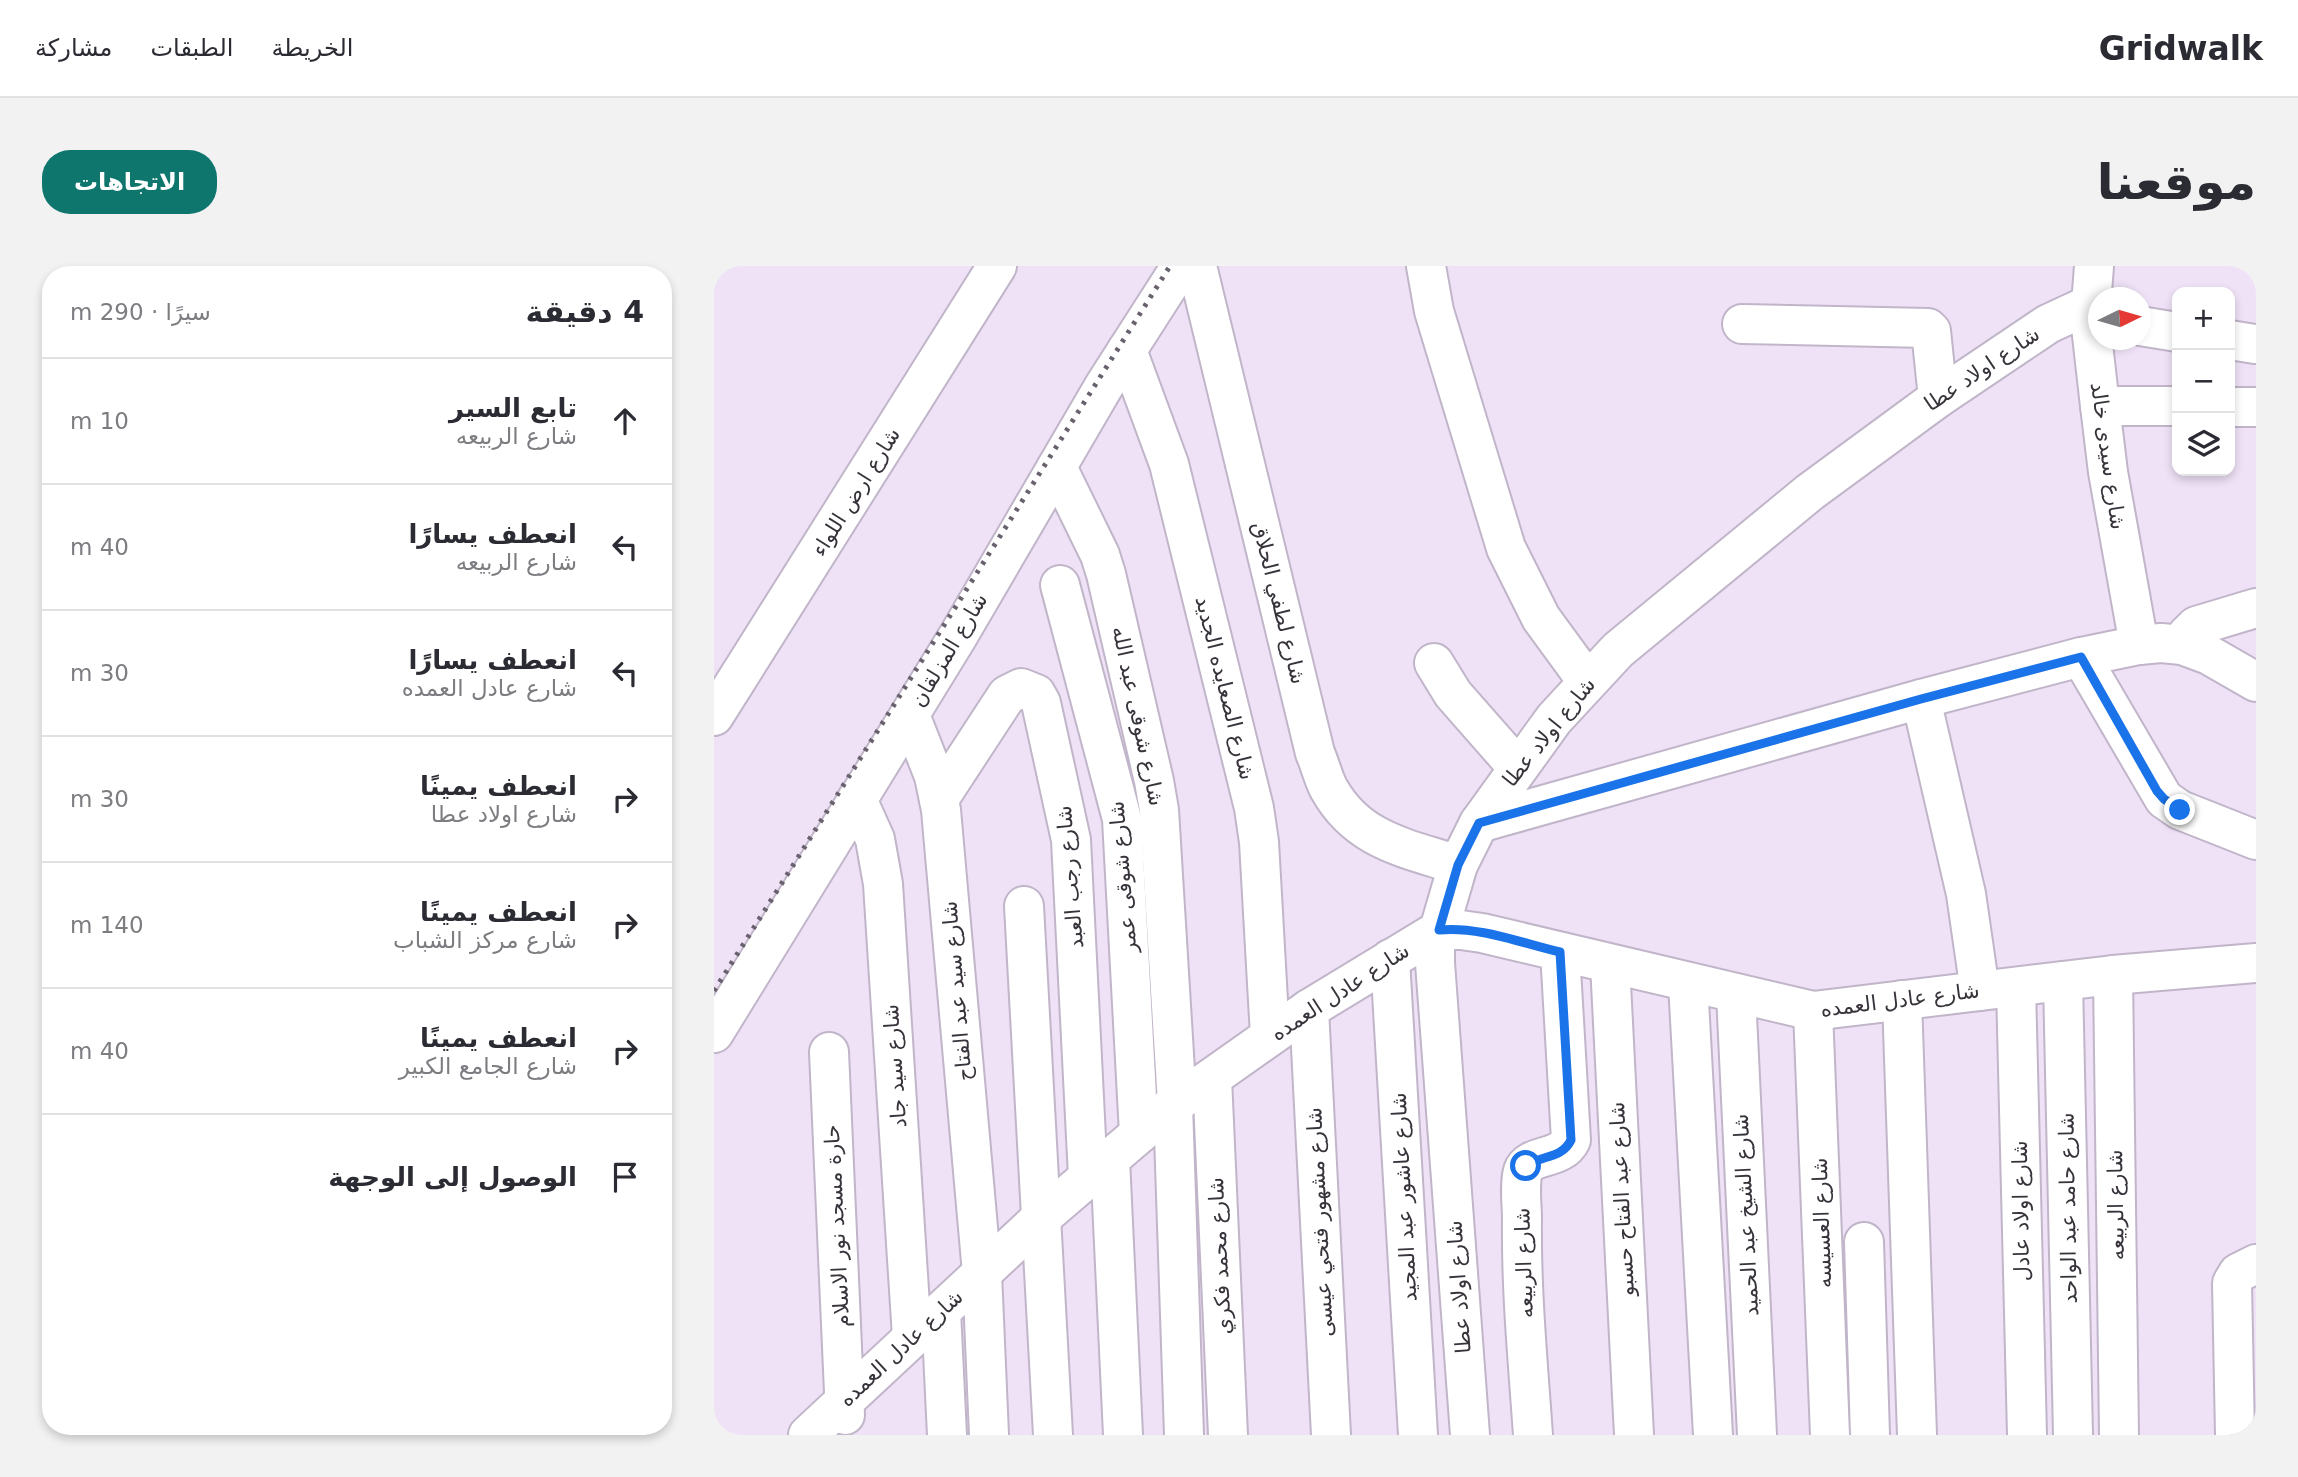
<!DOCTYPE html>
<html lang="ar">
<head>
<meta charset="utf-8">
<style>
	:root { --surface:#fff; --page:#f2f2f3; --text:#2b2b33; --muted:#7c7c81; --line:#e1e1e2; --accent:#0f766e }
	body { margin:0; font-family:"DejaVu Sans",Vazirmatn,sans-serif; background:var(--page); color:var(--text); direction:rtl }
	.controls { position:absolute; right:21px; top:21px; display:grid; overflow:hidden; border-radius:14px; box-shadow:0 4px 10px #0003 }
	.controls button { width:63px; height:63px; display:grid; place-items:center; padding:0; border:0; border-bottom:2px solid var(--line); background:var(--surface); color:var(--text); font:35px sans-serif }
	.compass { position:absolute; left:1374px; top:21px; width:63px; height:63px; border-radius:50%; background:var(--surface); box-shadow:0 4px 10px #0003; rotate:85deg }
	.stop { position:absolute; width:21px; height:21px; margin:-16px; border:5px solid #1a73e8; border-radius:50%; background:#fff }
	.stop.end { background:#1a73e8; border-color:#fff; box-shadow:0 2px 7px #0008 }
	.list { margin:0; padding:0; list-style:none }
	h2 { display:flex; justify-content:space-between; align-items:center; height:91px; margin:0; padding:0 28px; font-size:30px }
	h2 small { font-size:23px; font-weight:400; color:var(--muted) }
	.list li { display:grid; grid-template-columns:46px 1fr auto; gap:21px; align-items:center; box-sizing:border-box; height:126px; padding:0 28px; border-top:2px solid var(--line) }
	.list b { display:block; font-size:26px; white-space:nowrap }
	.list p { margin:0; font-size:23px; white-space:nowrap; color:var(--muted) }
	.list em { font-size:23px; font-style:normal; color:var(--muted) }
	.icon { flex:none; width:38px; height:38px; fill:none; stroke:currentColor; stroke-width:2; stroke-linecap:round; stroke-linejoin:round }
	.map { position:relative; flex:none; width:1542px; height:1169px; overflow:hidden; direction:ltr; border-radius:28px }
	header { display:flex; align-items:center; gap:42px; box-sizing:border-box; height:98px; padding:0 35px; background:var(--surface); border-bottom:2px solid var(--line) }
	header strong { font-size:33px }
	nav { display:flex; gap:38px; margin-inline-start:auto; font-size:24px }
	.intro { display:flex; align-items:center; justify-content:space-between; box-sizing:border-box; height:168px; padding:0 42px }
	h1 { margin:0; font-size:49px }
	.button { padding:18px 32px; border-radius:28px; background:var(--accent); color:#fff; font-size:24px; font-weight:700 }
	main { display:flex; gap:42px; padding:0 42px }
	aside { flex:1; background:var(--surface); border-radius:28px; box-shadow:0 4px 10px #0003 }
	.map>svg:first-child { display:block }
</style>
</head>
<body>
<header>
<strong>Gridwalk</strong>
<nav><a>الخريطة</a><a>الطبقات</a><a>مشاركة</a></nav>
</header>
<div class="intro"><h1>موقعنا</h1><a class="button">الاتجاهات</a></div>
<main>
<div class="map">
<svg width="1542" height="1169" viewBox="0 0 1542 1169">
	<rect width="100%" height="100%" fill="#efe2f7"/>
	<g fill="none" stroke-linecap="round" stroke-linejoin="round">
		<g stroke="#c1b5c9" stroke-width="42">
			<g id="minor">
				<path d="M483,0L601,487C606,498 609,512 615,523C644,575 692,582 744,599"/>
				<path d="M712,0L720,45L792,282L827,352L873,415"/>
				<path d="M1380,0L1376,52L1386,140L1394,206L1425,379"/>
				<path d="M1028,58L1214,62L1217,65L1224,132"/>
				<path d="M1426,60L1463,66"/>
				<path d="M1516,74L1541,78"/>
				<path d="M413,84L455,198L540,542L545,576L556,770"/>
				<path d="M1386,140H1463"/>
				<path d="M1516,141H1542"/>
				<path d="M343,201L386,289L392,308L440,515L445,544L463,837"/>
				<path d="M346,319L408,553L425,868"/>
				<path d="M1468,379L1473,369L1482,360L1542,342"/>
				<path d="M1367,391L1450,533L1466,544L1542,574"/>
				<path d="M720,397L739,428L804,502"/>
				<path d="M1207,433L1252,628L1266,725"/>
				<path d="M196,449L220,510L227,544L268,1007L275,1169"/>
				<path d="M0,450L283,0"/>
				<path d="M143,533L161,573L169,618L198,1071"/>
				<path d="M225,533L293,429L307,422L322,428L327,437L357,574L374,911"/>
				<path d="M765,557L1207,433L1367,391L1425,379L1447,377L1468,379L1495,389L1542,416"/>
				<path d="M310,640L339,1169"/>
				<path d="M676,693L704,1169"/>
				<path d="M896,698L920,1169"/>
				<path d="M1399,709L1405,1169"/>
				<path d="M1349,715L1359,1169"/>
				<path d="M974,717L999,1169"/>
				<path d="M1302,721L1313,1169"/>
				<path d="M1022,728L1043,1169"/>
				<path d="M1188,734L1203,1169"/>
				<path d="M595,743L617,1169"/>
				<path d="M1099,745L1116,1169"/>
				<path d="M0,767L244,370L390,120L467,0"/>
				<path d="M115,786L131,1149"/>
				<path d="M498,812L514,1169"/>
				<path d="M459,839L470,1169"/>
				<path d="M396,893L409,1169"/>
				<path d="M1150,976L1156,1169"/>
				<path d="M227,1045L233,1169"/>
				<path d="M94,1169L327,952L459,839L595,743L725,664H747L768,667L1099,745L1399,709L1542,697"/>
				<path d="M756,1169L721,697V678L725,664L744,599L765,557L840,453L904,384L1096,226L1224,132L1334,58L1377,38"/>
				<path d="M819,1169C814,1097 807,1025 808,953C808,939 805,919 809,905C815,887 847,895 857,874L846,686"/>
				<path d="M1521,1169L1518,1017L1524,1007L1542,998"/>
			</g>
		</g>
		<use href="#minor" stroke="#fff" stroke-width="38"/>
		<path stroke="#69626e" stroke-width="5" stroke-dasharray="3.5 7" stroke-linecap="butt" d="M0,725L456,0"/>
	</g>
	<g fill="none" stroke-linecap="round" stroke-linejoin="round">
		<path stroke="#1a73e8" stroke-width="9" d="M812,900C827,889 848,893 857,874L846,686C807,677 765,660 725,664L744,599L765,557L1207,433L1367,391L1443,525L1450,533L1466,544"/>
	</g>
	<g text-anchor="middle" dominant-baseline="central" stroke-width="5" stroke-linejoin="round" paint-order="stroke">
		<g font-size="21" fill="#38333b" stroke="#fff">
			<text transform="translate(1268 103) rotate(-34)">شارع اولاد عطا</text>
			<text transform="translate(1394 190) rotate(82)">شارع سيدى خالد</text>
			<text transform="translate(142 226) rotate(-58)">شارع ارض اللواء</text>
			<text transform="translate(565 337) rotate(76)">شارع لطفي الحلاق</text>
			<text transform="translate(235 384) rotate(-59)">شارع المزلقان</text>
			<text transform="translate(511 422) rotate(76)">شارع الصعايده الجديد</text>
			<text transform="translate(424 450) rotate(78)">شارع شوقى عبد الله</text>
			<text transform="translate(835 466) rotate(-51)">شارع اولاد عطا</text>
			<text transform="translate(356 611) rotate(-95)">شارع رجب العبد</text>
			<text transform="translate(409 611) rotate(-95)">شارع شوقى عمر</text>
			<text transform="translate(243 725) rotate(-95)">شارع سيد عبد الفتاح</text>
			<text transform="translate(626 726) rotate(-33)">شارع عادل العمده</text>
			<text transform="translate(1186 734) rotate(-7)">شارع عادل العمده</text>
			<text transform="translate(181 800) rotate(-94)">شارع سيد جاد</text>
			<text transform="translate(690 931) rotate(-93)">شارع عاشور عبد المجيد</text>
			<text transform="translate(908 933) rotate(-93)">شارع عبد الفتاح حسبو</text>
			<text transform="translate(1402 939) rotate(-91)">شارع الربيعه</text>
			<text transform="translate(1354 942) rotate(-91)">شارع حامد عبد الواحد</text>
			<text transform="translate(1307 945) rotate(-91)">شارع اولاد عادل</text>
			<text transform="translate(1032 949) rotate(-93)">شارع الشيخ عبد الحميد</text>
			<text transform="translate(606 956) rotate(-93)">شارع مشهور فتحي عيسى</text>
			<text transform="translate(1108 957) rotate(-92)">شارع العسيسه</text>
			<text transform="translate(123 960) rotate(-93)">حارة مسجد نور الاسلام</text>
			<text transform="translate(506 990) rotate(-93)">شارع محمد فكري</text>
			<text transform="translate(810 997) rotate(-92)">شارع الربيعه</text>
			<text transform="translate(745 1021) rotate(-94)">شارع اولاد عطا</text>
			<text transform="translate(187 1082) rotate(-43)">شارع عادل العمده</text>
		</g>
	</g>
</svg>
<div class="controls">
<button>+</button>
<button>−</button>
<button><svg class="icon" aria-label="layers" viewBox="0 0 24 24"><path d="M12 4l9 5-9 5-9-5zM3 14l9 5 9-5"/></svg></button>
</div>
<svg class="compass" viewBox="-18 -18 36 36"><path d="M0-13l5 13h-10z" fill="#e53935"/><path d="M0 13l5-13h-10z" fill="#7c7c81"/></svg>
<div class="stop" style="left:812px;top:900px"></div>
<div class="stop end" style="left:1466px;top:544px"></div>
</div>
<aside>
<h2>4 دقيقة<small>سيرًا · 290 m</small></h2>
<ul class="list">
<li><svg class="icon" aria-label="ahead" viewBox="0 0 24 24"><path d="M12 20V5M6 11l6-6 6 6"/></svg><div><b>تابع السير</b><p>شارع الربيعه</p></div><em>10 m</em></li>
<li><svg class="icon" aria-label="left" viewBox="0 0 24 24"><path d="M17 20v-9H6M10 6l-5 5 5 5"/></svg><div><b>انعطف يسارًا</b><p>شارع الربيعه</p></div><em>40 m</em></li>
<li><svg class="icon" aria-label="left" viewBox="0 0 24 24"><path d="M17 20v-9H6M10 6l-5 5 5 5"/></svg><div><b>انعطف يسارًا</b><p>شارع عادل العمده</p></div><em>30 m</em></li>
<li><svg class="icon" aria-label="right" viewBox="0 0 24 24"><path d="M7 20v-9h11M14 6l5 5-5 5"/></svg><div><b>انعطف يمينًا</b><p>شارع اولاد عطا</p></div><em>30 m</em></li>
<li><svg class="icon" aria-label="right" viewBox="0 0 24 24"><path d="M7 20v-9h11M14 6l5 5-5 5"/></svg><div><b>انعطف يمينًا</b><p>شارع مركز الشباب</p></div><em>140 m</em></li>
<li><svg class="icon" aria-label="right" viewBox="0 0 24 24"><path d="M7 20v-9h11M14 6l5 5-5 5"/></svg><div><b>انعطف يمينًا</b><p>شارع الجامع الكبير</p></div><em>40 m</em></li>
<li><svg class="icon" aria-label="arrive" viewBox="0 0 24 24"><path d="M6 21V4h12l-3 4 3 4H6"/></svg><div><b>الوصول إلى الوجهة</b></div></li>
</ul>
</aside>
</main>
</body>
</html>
